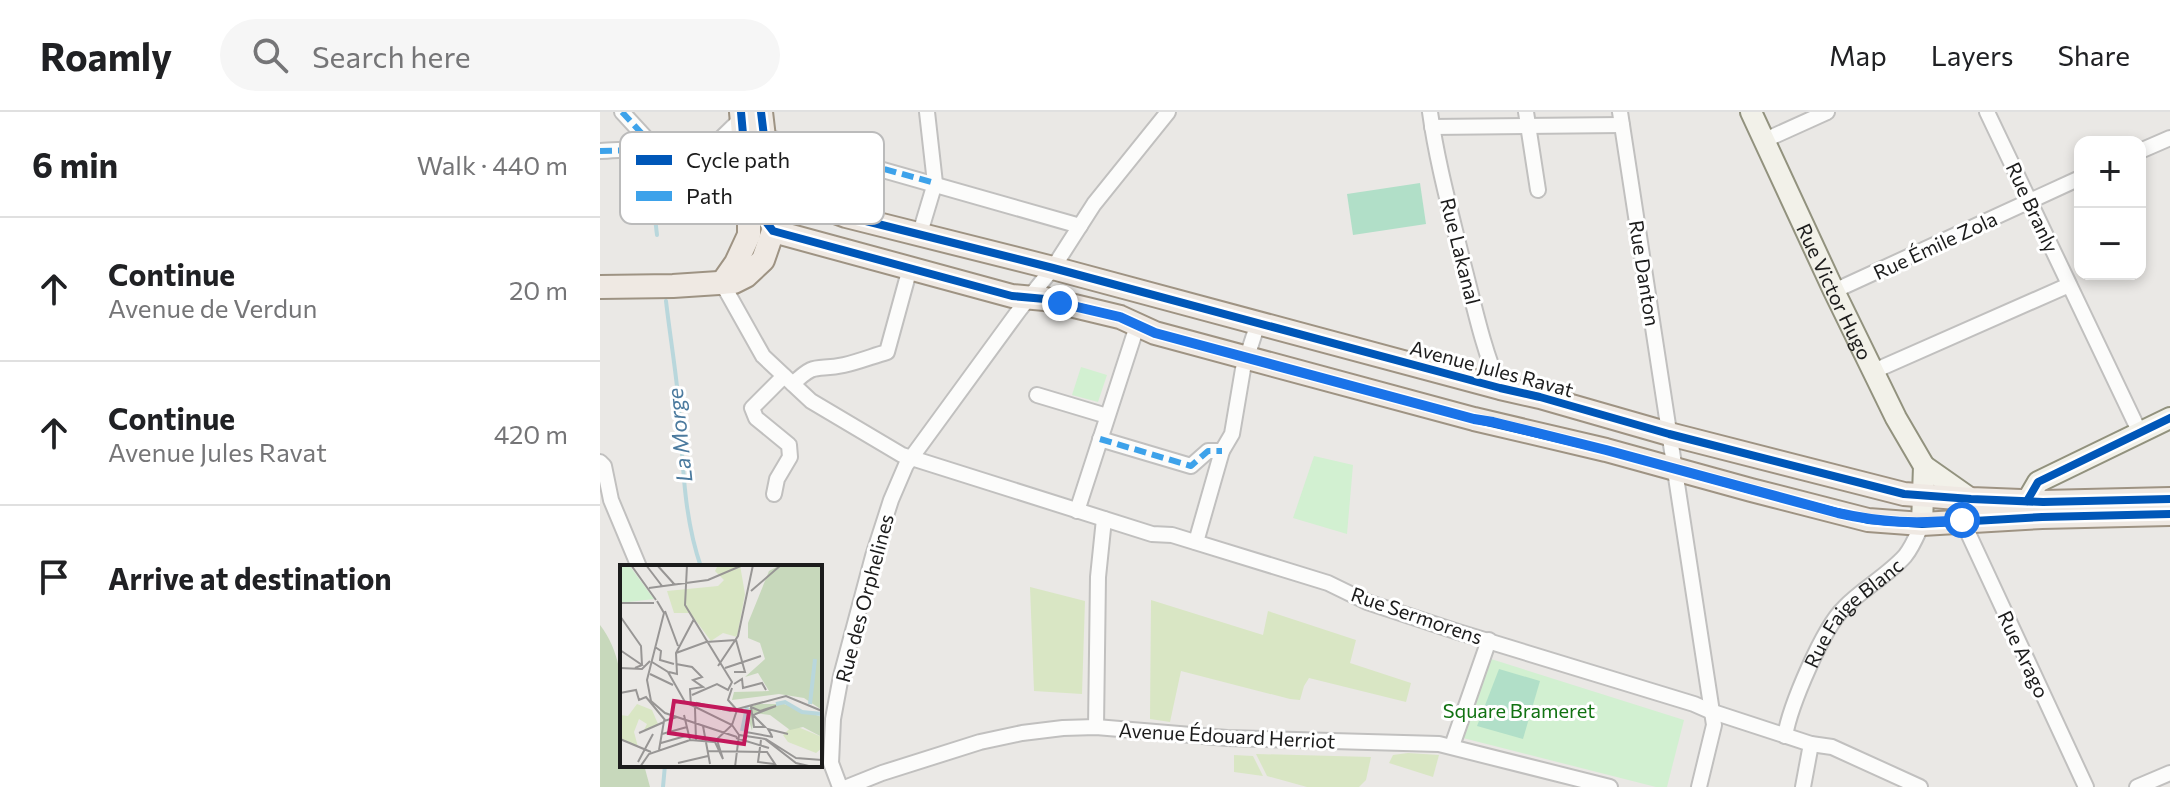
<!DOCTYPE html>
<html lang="en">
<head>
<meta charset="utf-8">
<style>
	:root { --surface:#fff; --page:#f6f6f6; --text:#202124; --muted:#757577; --line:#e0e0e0 }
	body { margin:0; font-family:Commissioner,sans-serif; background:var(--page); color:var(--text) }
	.controls { position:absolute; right:24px; top:24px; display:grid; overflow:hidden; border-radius:16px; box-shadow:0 4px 12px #0003 }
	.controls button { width:72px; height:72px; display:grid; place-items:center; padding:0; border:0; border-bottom:2px solid var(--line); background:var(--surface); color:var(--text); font:40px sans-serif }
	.stop { position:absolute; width:24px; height:24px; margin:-18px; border:6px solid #1a73e8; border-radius:50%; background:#fff }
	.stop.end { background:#1a73e8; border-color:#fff; box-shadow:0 2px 8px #0008 }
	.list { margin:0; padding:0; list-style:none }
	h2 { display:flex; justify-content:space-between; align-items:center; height:104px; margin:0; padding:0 32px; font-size:34px }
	h2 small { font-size:26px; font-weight:400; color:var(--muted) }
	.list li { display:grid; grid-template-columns:52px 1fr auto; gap:24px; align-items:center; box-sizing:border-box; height:144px; padding:0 32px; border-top:2px solid var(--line) }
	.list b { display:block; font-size:30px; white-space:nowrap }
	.list p { margin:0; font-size:26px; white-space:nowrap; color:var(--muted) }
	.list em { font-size:26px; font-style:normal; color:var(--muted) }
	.icon { flex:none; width:44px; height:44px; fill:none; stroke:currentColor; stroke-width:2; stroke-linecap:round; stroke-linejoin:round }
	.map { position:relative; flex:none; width:1570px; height:675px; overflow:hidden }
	header { display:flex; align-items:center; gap:48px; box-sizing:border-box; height:112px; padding:0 40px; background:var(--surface); border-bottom:2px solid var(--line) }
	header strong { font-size:38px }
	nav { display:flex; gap:44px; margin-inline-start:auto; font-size:28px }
	.search { width:560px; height:72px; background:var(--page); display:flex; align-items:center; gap:20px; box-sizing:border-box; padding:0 28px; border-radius:44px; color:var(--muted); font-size:30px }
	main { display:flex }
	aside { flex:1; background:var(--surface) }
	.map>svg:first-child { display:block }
</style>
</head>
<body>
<header>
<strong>Roamly</strong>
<div class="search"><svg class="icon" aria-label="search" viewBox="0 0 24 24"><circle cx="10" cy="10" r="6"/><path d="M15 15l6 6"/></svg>Search here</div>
<nav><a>Map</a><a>Layers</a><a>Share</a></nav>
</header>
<main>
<aside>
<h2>6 min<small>Walk · 440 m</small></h2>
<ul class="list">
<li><svg class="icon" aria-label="ahead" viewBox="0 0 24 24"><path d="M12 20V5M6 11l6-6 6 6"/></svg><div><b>Continue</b><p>Avenue de Verdun</p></div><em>20 m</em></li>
<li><svg class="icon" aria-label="ahead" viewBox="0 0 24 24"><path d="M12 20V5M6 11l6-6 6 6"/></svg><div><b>Continue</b><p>Avenue Jules Ravat</p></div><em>420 m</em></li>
<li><svg class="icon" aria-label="arrive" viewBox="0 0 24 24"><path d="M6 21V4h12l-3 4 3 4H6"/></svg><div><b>Arrive at destination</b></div></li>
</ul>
</aside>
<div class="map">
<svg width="1570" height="675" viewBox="0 0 1570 675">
	<rect width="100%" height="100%" fill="#eae8e5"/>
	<g fill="#d9e6c4">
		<path d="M430,475L485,489L482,582L434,579Z"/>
		<path d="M551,488L663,523L668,499L756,528L750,551L811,571L806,590L709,566L704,574L700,588L690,587L581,559L570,610L550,607Z"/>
		<path d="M808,641L839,643L833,665L789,651L793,643Z"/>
		<path d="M656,642L771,645L766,668L759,675H707L667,664Z"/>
		<path d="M634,643L653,644L663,664L634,660Z"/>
	</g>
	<path fill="#c7d8bb" d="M0,513C30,551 22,607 22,653H44L50,675H0Z"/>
	<g fill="#d2f0d1">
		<path d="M481,255L507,263L498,290L472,283Z"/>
		<path d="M714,344L753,353L747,422L693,406Z"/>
		<path d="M891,547L1084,608L1067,675H1056L863,626Z"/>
	</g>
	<g fill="#b1dfc8">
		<path d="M820,71L826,112L753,123L747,82Z"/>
		<path d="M899,557L940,569L923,627L877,614Z"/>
	</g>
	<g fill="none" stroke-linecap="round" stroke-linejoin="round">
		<g stroke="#b9d7dc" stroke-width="4">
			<path d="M54,97L57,123"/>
			<path d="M66,189C70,224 76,259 79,294C83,349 83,403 101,455"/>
			<path d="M63,675L65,653"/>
		</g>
		<g stroke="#c1c0bf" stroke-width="18">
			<g id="street">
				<path d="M22,0L56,37"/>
				<path d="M830,0C837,51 851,101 863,151C874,193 883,237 900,276"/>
				<path d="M926,0L938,78"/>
				<path d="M1020,0L1114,613L1099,675"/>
				<path d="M1387,0L1540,321"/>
				<path d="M832,15L1022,13"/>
				<path d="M163,24L480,114"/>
				<path d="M1163,29L1227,0"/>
				<path d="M109,38L142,6"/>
				<path d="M0,39C27,38 101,31 122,42C132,46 139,56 146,63"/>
				<path d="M109,39L146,85"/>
				<path d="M1540,39L1570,26"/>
				<path d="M320,121L335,71L327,0"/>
				<path d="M122,171L163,244L211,289L302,343L552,422L572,423L728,471L767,490L855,519L1094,592L1110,599L1211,632L1232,635L1320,675"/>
				<path d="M1234,179L1480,66"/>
				<path d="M1274,259L1469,173"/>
				<path d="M193,272C216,249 216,259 244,253C258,250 273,244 287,240L310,156"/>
				<path d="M437,283L507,304"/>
				<path d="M500,327L591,354L608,339H622"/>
				<path d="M0,350L4,354L11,388L39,455"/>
				<path d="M174,382L177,367L190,345L189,333L156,306L152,296L184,264"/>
				<path d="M477,399L537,214"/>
				<path d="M1362,408L1486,675"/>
				<path d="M596,430L622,339L632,322L643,257L658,211"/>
				<path d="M496,615L498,465L504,407"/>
				<path id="s1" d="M1185,624C1190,594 1223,516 1244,496C1262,477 1287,464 1305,444C1313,434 1317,423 1322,412"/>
				<path d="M852,634L889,528"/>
				<path d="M240,675L231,651L233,607L241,564L273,444L291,388L306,353L420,197L453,156L494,92L568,0"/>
				<path d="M247,675L282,661L380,630L422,621L463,616L496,615L627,626L839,632L1010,675"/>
				<path d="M1203,675L1211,632"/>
				<path d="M1537,675L1570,661"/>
			</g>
		</g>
		<g stroke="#92927e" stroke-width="24">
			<g id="secondary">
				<path id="s2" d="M1151,0L1234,179L1296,306L1324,354L1322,412"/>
				<path d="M1324,354L1371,387"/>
				<path d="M1428,401L1427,389L1438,370L1570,306"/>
			</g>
		</g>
		<g stroke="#9e9383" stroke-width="26">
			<g id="primary">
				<path d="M170,73L187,82L246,104L453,156L900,276L940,285L1069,322L1304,382L1371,387L1443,390L1570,387"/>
				<path d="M173,119L412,184L445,187L520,205L555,221L874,307L1006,338L1151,378L1268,408L1322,412L1442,405L1570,402"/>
				<path d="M122,171L136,151L149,123V88L141,0"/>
				<path d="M0,175L73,174L134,170L146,164L163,148L173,119L171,85L161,0"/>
			</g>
		</g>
		<use href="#street" stroke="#fcfcfb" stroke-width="14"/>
		<use href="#secondary" stroke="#f2f1e9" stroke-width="20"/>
		<use href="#primary" stroke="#efe9e3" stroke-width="22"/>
		<g stroke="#3da2ea" stroke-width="6" stroke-dasharray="12 6" stroke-linecap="butt">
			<path d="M22,0L56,37"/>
			<path d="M163,24L335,71"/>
			<path d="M0,39L82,37"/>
			<path d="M500,327L591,354L608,339H622"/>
		</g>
		<g stroke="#fff" stroke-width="13">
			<g id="cycleway">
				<path d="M141,0L149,88L173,119L412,184L445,187L520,205L555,221L874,307L1006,338L1151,378L1268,408L1322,412L1442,405L1570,402"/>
				<path d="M161,0L170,73L187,82L246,104L453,156L900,276L940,285L1069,322L1304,382L1371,387L1443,390L1570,387"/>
				<path d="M1427,389L1438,370L1570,306"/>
			</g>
		</g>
		<use href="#cycleway" stroke="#0057b8" stroke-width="8"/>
	</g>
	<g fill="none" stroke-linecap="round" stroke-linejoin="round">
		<path stroke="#1a73e8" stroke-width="10" d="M460,191L520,205L555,221L874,307L893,310L1006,338L1238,401C1282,411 1317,412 1362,408"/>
	</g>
	<g text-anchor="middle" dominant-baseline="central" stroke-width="6" stroke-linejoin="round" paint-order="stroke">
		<g font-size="20" fill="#1c1c1c" stroke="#fff">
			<text transform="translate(1433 95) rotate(65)">Rue Branly</text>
			<text transform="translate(1335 133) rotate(-25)">Rue Émile Zola</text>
			<text transform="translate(861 139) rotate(76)">Rue Lakanal</text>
			<text transform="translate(1045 161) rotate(81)">Rue Danton</text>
			<text stroke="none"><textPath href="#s2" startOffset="198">Rue Victor Hugo</textPath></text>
			<text transform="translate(892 256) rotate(15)">Avenue Jules Ravat</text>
			<text transform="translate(264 486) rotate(-75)">Rue des Orphelines</text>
			<text transform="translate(817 503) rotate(19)">Rue Sermorens</text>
			<text stroke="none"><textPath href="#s1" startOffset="144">Rue Faige Blanc</textPath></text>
			<text transform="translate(1424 542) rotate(65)">Rue Arago</text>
			<text transform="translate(627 623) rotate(3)">Avenue Édouard Herriot</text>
		</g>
		<g font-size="20" fill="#117212" stroke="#fff">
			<text x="919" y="598">Square Brameret</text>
		</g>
		<g font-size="22" font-style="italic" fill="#4b7a9e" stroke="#fff">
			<text transform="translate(79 323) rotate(-96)">La Morge</text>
		</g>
	</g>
	<g transform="translate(20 453)">
		<rect width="202" height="202" fill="#eae8e5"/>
		<path d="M98,0H120L125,29L117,72L103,68L91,76L70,48H54L47,26L98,21L104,15L95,6ZM17,139L32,145L38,159L24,165L27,159L19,154L14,167L18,182L0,174V150L8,151ZM173,160L202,172V183L196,188L168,177L163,170Z" fill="#d9e6c4"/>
		<path d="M160,0H202V145L184,133L159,129L112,135L114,127L149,126L138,108L125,112L145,94L140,78L128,73V58L149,6ZM137,139H164L202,152V172L183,162L170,165L150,150L134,148L132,166L126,145Z" fill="#c7d8bb"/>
		<path d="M0,0H9L34,34L0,38Z" fill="#d2f0d1"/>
		<path fill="none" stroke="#b9d7dc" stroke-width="4" d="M156,139L165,137L182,147L202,149M190,139L195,94M122,166L127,142"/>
		<path fill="none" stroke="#989695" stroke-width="2" d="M11,0L36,35M26,0L42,21M37,0L55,20M67,0L65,40L112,117L108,125L97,119L72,130M29,23L88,15L123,0M131,26L161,0M37,36L44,48L27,115L31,136L45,148L117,172M0,38H34M45,46L58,81M0,51L21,81L22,100M35,82L41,86L40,95L54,99M0,85L22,100L15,103M56,88L86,77L116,75L125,107H114M32,97L48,107L65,137L112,160L119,170M56,99L72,102L82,112L73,115L83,122L70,124L71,141M98,101L118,71L133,0M0,103L22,104L30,96M105,103L141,91M49,107L57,109L56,88L74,54M30,109L53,120M114,119L122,114L123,123L142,118L146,125M112,123L108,135L117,145M0,128L16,125L19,135L26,132L45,155M156,141L133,150L145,162H134L131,142L140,146ZM75,143L77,138L110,146L166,131L202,146M75,143L76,176M83,161L90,199M126,167L153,172M19,168L44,157M42,169L67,162M152,171L148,164L168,169M116,173L149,183M0,174L31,187M146,174L176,193L202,195M70,175L94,177L112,160L117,145M141,175L138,197L154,199M95,177L103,194L97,175M41,178L69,170M39,185L44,156L57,152M87,186L147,187L157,202M18,197L33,169M58,198L88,191M20,202L29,189L70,175L64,150M115,202L119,170L145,174L176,198L193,202"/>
		<path fill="#c2185b" fill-opacity="0.15" stroke="#c2185b" stroke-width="4" d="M54,136L129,147L124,179L49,168Z"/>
		<rect width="202" height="202" fill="none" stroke="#1c1c1c" stroke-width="4"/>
	</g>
	<rect x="20" y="20" width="264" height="92" rx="12" fill="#fff" stroke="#bbb" stroke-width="2"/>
	<rect x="36" y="43" width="36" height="10" fill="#0057b8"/>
	<rect x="36" y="79" width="36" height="10" fill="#3da2ea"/>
	<g font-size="22" fill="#1c1c1c">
		<text x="86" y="56">Cycle path</text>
		<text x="86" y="92">Path</text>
	</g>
</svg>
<div class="controls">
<button>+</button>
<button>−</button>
</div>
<div class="stop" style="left:1362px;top:408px"></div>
<div class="stop end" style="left:460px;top:191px"></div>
</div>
</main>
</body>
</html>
